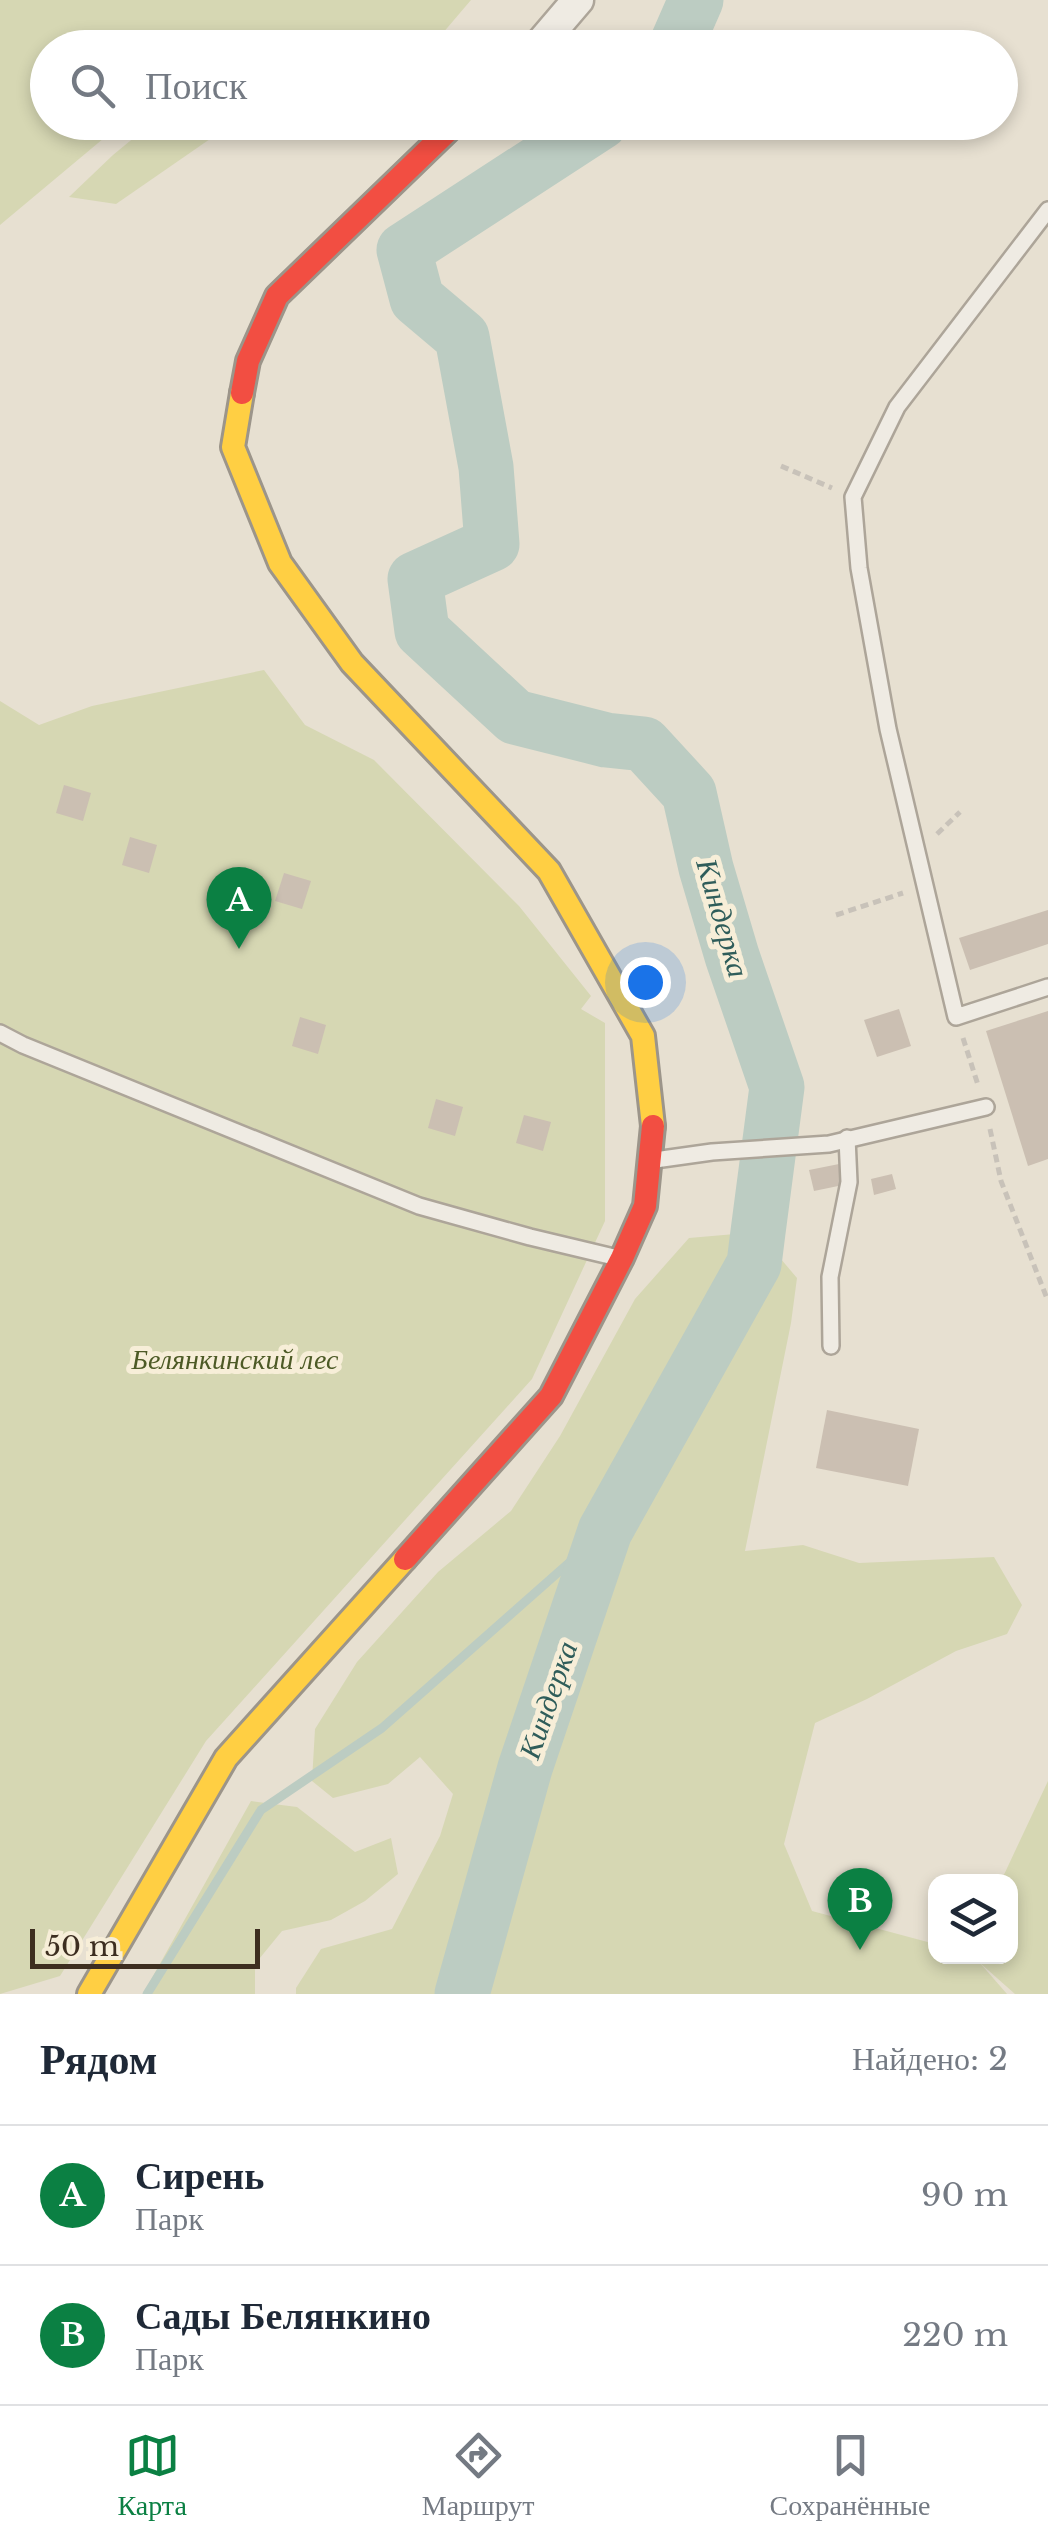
<!DOCTYPE html>
<html lang="ru">
<head>
<meta charset="utf-8">
<style>
	:root { --surface:#fff; --page:#f2f2f3; --text:#1f2937; --muted:#747a83; --line:#e0e1e3; --accent:#0b8043 }
	body { margin:0; font-family:"Libre Baskerville",serif; background:var(--page); color:var(--text) }
	.controls { position:absolute; right:30px; bottom:30px; display:grid; overflow:hidden; border-radius:20px; box-shadow:0 5px 15px #0003 }
	.controls button { width:90px; height:90px; display:grid; place-items:center; padding:0; border:0; border-bottom:2px solid var(--line); background:var(--surface); color:var(--text); font:50px sans-serif }
	.scale { position:absolute; left:30px; bottom:25px; width:230px; box-sizing:border-box; padding-left:10px; border:5px solid #3d2e20; border-top:0; font-size:28px; line-height:35px; white-space:nowrap; color:#3d2e20; -webkit-text-stroke:8px #f7eed8; paint-order:stroke }
	.you { position:absolute; left:645px; top:982px; width:35px; height:35px; margin:-25px; border:8px solid #fff; border-radius:50%; background:#1a73e8; box-shadow:0 0 0 15px #1a73e833 }
	.badge { display:grid; place-items:center; width:65px; height:65px; border-radius:50%; background:var(--accent); color:#fff; font-size:32px; font-weight:700 }
	.pin { position:absolute; translate:-50% -82px; filter:drop-shadow(0 2px 5px #0008) }
	.pin::after { content:''; position:absolute; top:52px; width:35px; height:30px; background:inherit; clip-path:polygon(0 0,100% 0,50% 100%) }
	.list { margin:0; padding:0; list-style:none }
	h2 { display:flex; justify-content:space-between; align-items:center; height:130px; margin:0; padding:0 40px; font-size:42px }
	h2 small { font-size:32px; font-weight:400; color:var(--muted) }
	.list li { display:grid; grid-template-columns:65px 1fr auto; gap:30px; align-items:center; box-sizing:border-box; height:140px; padding:0 40px; border-top:2px solid var(--line) }
	.list b { display:block; font-size:38px; white-space:nowrap }
	.list p { margin:0; font-size:32px; white-space:nowrap; color:var(--muted) }
	.list em { font-size:32px; font-style:normal; color:var(--muted) }
	.icon { flex:none; width:55px; height:55px; fill:none; stroke:currentColor; stroke-width:2; stroke-linecap:round; stroke-linejoin:round }
	.map { position:relative; flex:none; width:1048px; height:1994px; overflow:hidden }
	.search { position:absolute; background:var(--surface); box-shadow:0 5px 15px #0003; left:30px; right:30px; top:30px; height:110px; display:flex; align-items:center; gap:25px; box-sizing:border-box; padding:0 35px; border-radius:55px; color:var(--muted); font-size:38px }
	.sheet { height:410px; background:var(--surface) }
	nav { display:flex; justify-content:space-around; align-items:center; box-sizing:border-box; height:140px; border-top:2px solid var(--line); background:var(--surface); font-size:28px; color:var(--muted) }
	nav a { display:grid; justify-items:center; gap:5px }
	nav .on { color:var(--accent) }
	.map>svg:first-child { display:block }
</style>
</head>
<body>
<div class="map">
<svg width="1048" height="1994" viewBox="0 0 1048 1994">
	<rect width="100%" height="100%" fill="#e7e0d1"/>
	<g fill="#d6d7b3">
		<path d="M0,0H471L442,34L412,47L48,48V122L122,123L0,225Z"/>
		<path d="M153,122L225,123L210,139L116,204L69,197L113,155Z"/>
		<path d="M264,670L305,725L374,760L519,906L591,996L581,1009L605,1023V1221L532,1379L206,1741L60,1976L0,1994V701L39,725L92,706Z"/>
		<path d="M758,1232L797,1278L791,1323L745,1551L803,1545L859,1563L994,1557L1022,1605L1007,1634L956,1651L867,1699L815,1723L784,1844L812,1911L935,1944L936,1956H1010V1882L1001,1881L1048,1781V1994H1015L980,1963L1007,1994H296V1988L321,1949L392,1929L440,1836L453,1794L420,1757L388,1784L333,1798L312,1781L315,1729L357,1662L438,1572L511,1511L560,1436L635,1299L689,1238Z"/>
		<path d="M251,1801L297,1807L355,1852L391,1838L398,1874L365,1901L331,1920L282,1931L255,1964V1994H143Z"/>
	</g>
	<g fill="none" stroke-linecap="round" stroke-linejoin="round">
		<path stroke="#bcccc2" stroke-width="9" d="M147,1994L261,1810L382,1728L605,1531"/>
		<g stroke="#bcccc2" stroke-width="55">
			<path d="M675,48L696,0"/>
			<path d="M462,1994L525,1768L605,1531L754,1264L758,1232L777,1087L732,956L706,868L689,793L644,744L606,740L515,717L422,631L415,579L492,544L486,467L462,337L417,299L404,250L601,122"/>
		</g>
	</g>
	<g fill="#cbbfb2">
		<path d="M64,785L91,793L83,821L56,813Z"/>
		<path d="M130,837L157,845L149,873L122,865Z"/>
		<path d="M284,873L311,881L302,909L275,901Z"/>
		<path d="M1048,910V944L970,970L959,938Z"/>
		<path d="M899,1009L911,1046L877,1057L864,1020Z"/>
		<path d="M1048,1011V1159L1028,1166L986,1031Z"/>
		<path d="M300,1017L326,1025L318,1054L292,1046Z"/>
		<path d="M436,1099L463,1107L455,1136L428,1128Z"/>
		<path d="M524,1115L551,1122L543,1151L516,1143Z"/>
		<path d="M839,1164L843,1185L814,1191L809,1170Z"/>
		<path d="M892,1174L896,1189L874,1195L871,1179Z"/>
		<path d="M827,1410L919,1429L908,1486L816,1468Z"/>
	</g>
	<g fill="none" stroke-linecap="round" stroke-linejoin="round">
		<g stroke="#ada599" stroke-width="20">
			<g id="lane">
				<path d="M1048,210L897,407L853,497L859,568L888,729L956,1017L1048,987"/>
				<path d="M0,1033L23,1045L419,1206L530,1237L618,1258"/>
				<path d="M655,1160L712,1152L829,1144L986,1107"/>
				<path d="M831,1346L830,1277L849,1182L847,1138"/>
			</g>
		</g>
		<g stroke="#ada599" stroke-width="35">
			<path id="street" d="M537,48L578,0"/>
		</g>
		<g stroke="#9c958a" stroke-width="28">
			<g id="slow">
				<path d="M242,393L233,447L280,563L352,663L549,871L643,1036L653,1126"/>
				<path d="M89,1994L226,1758L405,1559"/>
			</g>
		</g>
		<g stroke="#9c958a" stroke-width="28">
			<g id="jam">
				<path d="M242,393L248,361L277,296L457,122"/>
				<path d="M405,1559L551,1396L622,1258L645,1206L653,1126"/>
			</g>
		</g>
		<g stroke="#c8c2b9" stroke-width="5" stroke-dasharray="8 5" stroke-linecap="butt">
			<path d="M781,466L832,488"/>
			<path d="M937,834L960,812"/>
			<path d="M836,915L903,893"/>
			<path d="M963,1038L978,1085"/>
			<path d="M990,1129L1001,1181L1048,1301"/>
		</g>
		<use href="#lane" stroke="#efebe3" stroke-width="15"/>
		<use href="#street" stroke="#efebe3" stroke-width="30"/>
		<use href="#slow" stroke="#ffcf43" stroke-width="22"/>
		<use href="#jam" stroke="#f24e42" stroke-width="22"/>
	</g>
	<g text-anchor="middle" dominant-baseline="central" stroke-width="10" stroke-linejoin="round" paint-order="stroke">
		<g font-size="28" font-style="italic" fill="#4d5a26" stroke="#f7eed8">
			<text x="235" y="1359">Белянкинский лес</text>
		</g>
		<g font-size="30" font-style="italic" fill="#2f5d5a" stroke="#f7eed8">
			<text transform="translate(723 918) rotate(74)">Киндерка</text>
			<text transform="translate(548 1700) rotate(-71)">Киндерка</text>
		</g>
	</g>
</svg>
<div class="controls">
<button><svg class="icon" aria-label="layers" viewBox="0 0 24 24"><path d="M12 4l9 5-9 5-9-5zM3 14l9 5 9-5"/></svg></button>
</div>
<div class="scale">50 m</div>
<div class="you"></div>
<div class="pin badge" style="left:239px;top:949px">A</div>
<div class="pin badge" style="left:860px;top:1950px">B</div>
<div class="search"><svg class="icon" aria-label="search" viewBox="0 0 24 24"><circle cx="10" cy="10" r="6"/><path d="M15 15l6 6"/></svg>Поиск</div>
</div>
<section class="sheet">
<h2>Рядом<small>Найдено: 2</small></h2>
<ul class="list">
<li><span class="badge">A</span><div><b>Сирень</b><p>Парк</p></div><em>90 m</em></li>
<li><span class="badge">B</span><div><b>Сады Белянкино</b><p>Парк</p></div><em>220 m</em></li>
</ul>
</section>
<nav>
<a class="on"><svg class="icon" aria-label="map" viewBox="0 0 24 24"><path d="M3 6l6-2 6 2 6-2v14l-6 2-6-2-6 2zM9 4v14M15 6v14"/></svg>Карта</a>
<a><svg class="icon" aria-label="directions" viewBox="0 0 24 24"><path d="M12 3l9 9-9 9-9-9zM9 14v-3h6M13 9l2 2-2 2"/></svg>Маршрут</a>
<a><svg class="icon" aria-label="saved" viewBox="0 0 24 24"><path d="M7 4h10v16l-5-4-5 4z"/></svg>Сохранённые</a>
</nav>
</body>
</html>
